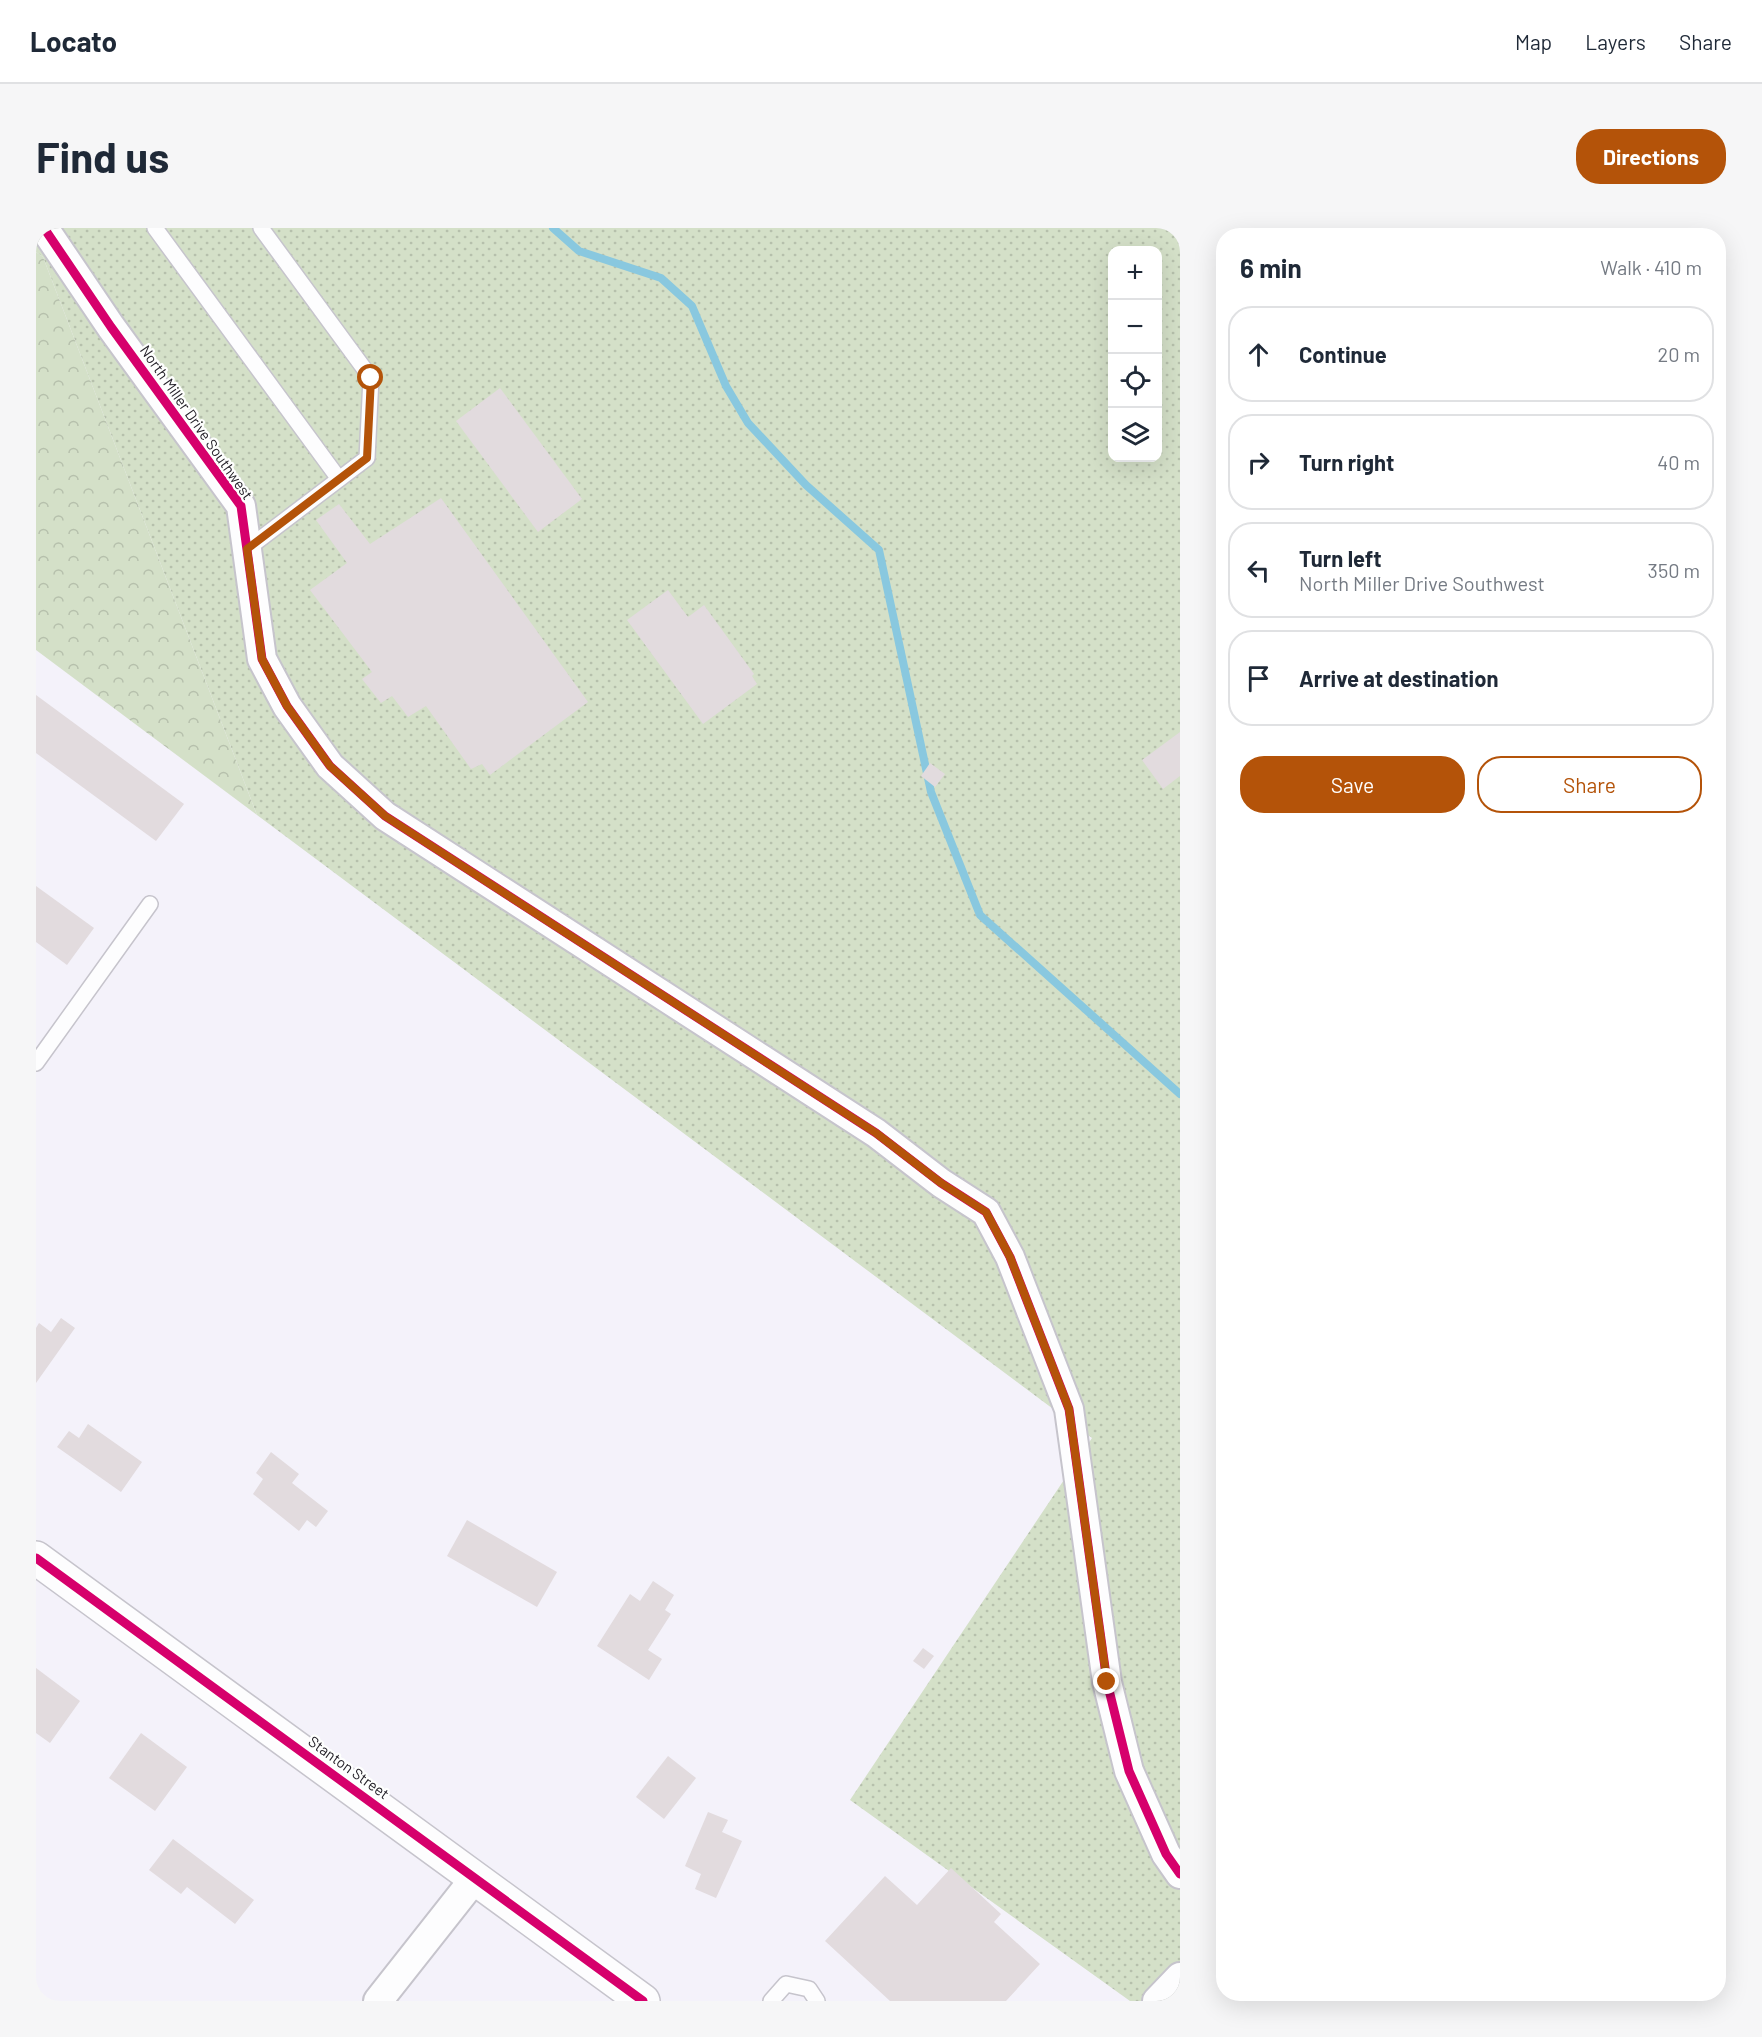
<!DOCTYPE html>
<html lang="en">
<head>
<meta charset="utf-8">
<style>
	:root { --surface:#fff; --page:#f6f6f7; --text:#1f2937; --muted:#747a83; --line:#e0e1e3; --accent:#b45309 }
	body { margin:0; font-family:Barlow,sans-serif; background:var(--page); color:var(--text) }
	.controls { position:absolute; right:18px; top:18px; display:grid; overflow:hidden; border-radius:12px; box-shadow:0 6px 24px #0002 }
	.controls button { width:54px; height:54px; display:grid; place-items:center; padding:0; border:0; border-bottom:2px solid var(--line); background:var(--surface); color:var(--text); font:30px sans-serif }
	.stop { position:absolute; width:18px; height:18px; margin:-14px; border:4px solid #b45309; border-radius:50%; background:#fff }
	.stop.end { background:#b45309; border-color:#fff; box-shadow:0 2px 6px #0008 }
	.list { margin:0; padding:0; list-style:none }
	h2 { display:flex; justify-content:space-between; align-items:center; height:78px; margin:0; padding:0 24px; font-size:26px }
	h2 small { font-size:20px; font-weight:400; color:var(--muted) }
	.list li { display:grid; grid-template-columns:39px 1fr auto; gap:18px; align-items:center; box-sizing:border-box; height:96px; margin:0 12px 12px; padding:0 12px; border:2px solid var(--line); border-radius:24px }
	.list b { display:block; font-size:22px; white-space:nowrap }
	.list p { margin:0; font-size:20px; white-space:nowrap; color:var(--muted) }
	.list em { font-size:20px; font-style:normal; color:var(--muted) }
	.actions { display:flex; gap:12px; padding:18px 24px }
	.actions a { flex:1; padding:14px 0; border:2px solid var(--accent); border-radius:24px; text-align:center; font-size:21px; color:var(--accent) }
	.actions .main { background:var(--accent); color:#fff }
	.icon { flex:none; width:33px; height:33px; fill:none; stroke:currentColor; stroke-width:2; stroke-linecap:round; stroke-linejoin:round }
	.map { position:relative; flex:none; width:1144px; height:1773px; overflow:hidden; border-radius:24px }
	header { display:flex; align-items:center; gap:36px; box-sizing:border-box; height:84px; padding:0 30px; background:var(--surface); border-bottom:2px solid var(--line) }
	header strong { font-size:28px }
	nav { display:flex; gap:33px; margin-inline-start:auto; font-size:21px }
	.intro { display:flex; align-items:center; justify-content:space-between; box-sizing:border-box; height:144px; padding:0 36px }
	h1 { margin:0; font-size:42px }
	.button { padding:15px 27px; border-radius:24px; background:var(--accent); color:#fff; font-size:21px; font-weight:700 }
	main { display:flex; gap:36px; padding:0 36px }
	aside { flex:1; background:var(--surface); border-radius:24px; box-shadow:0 6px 24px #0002 }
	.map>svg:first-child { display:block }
</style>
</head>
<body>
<header>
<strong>Locato</strong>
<nav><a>Map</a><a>Layers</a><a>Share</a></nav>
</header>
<div class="intro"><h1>Find us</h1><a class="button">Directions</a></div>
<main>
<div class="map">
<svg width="1144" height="1773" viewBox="0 0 1144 1773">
	<defs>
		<pattern id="grass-dots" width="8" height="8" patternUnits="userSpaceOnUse" patternTransform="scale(1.5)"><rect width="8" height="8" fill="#d4e0c8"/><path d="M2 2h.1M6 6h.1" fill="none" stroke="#b6c0ac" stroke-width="1.8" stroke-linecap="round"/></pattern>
		<pattern id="forest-crowns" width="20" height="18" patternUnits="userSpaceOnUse" patternTransform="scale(1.5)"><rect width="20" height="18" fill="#d4e0c8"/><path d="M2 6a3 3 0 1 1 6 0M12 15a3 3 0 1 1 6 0" fill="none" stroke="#b6c0ac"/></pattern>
	</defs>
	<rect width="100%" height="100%" fill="#f4f2fa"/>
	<path fill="url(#grass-dots)" fill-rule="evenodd" d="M0,0H1144V1773H1094L814,1572L1056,1210L221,587L7,29L0,24ZM1076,22H1122V230H1076Z"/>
	<path fill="url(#forest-crowns)" d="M0,24L7,29L221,587L0,422Z"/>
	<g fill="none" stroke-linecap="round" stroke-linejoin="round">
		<path stroke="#89c8df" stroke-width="8" d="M517,0L543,23L625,50L656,78L690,158L712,195L770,257L843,322L895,564L944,687L1144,866"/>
	</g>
	<g fill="#e2dbde">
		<path d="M464,160L546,271L502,304L420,193Z"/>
		<path d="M405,270L552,474L454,547L446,536L435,541L390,478L372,489L356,468L345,475L326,451L336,444L274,362L311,335L280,292L303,276L334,316Z"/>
		<path d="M632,362L652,389L668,377L718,446L716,448L721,456L667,496L591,392Z"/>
		<path d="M0,467L148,576L120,613L0,525Z"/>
		<path d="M1144,504V548L1127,561L1106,532Z"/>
		<path d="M894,535L909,546L899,559L885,548Z"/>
		<path d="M0,658L58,700L31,737L0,714Z"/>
		<path d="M25,1090L39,1100L0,1155V1100L3,1095L15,1104Z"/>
		<path d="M52,1196L106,1234L85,1264L21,1219L33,1203L43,1210Z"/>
		<path d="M235,1224L263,1246L256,1255L292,1283L280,1299L271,1292L263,1303L217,1266L227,1251L220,1245Z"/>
		<path d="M431,1292L521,1344L501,1379L411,1328Z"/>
		<path d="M617,1353L638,1367L629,1382L635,1386L612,1422L626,1431L613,1452L561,1418L594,1366L604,1373Z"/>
		<path d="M887,1420L898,1428L888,1441L877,1433Z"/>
		<path d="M0,1440L44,1473L14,1515L0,1505Z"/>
		<path d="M105,1505L151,1539L119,1583L73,1550Z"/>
		<path d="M632,1528L660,1550L628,1591L600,1569Z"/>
		<path d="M672,1584L692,1592L686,1604L706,1613L680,1670L659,1661L665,1646L649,1638Z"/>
		<path d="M137,1611L218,1672L199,1696L151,1659L145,1666L113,1642Z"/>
		<path d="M915,1640L965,1686L958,1694L1004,1736L970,1773H854L789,1713L849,1648L881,1677Z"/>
	</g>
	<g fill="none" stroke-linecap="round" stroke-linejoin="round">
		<g stroke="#c6c4cc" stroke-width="18">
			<g id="lane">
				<path d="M119,0L303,251"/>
				<path d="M211,321L331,230L335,150L225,0"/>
				<path d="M0,835L114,676"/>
				<path d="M735,1773L750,1756L773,1761L781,1773"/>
			</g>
		</g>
		<g stroke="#c6c4cc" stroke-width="32">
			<g id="street">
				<path d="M8,0L75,99L205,278L226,431L251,478L294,538L349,588L840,905L905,955L950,984L974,1029L1033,1181L1071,1454L1093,1543L1130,1626L1144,1646"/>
				<path d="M342,1773L439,1650"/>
				<path d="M1121,1773L1144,1749"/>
			</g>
		</g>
		<g stroke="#c6c4cc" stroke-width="36">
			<path id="secondary" d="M0,1330L607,1773"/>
		</g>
		<use href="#lane" stroke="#fdfdfe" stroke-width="15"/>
		<use href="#street" stroke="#fdfdfe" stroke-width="28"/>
		<use href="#secondary" stroke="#fdfdfe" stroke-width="33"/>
		<g stroke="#fefffe" stroke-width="13">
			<g id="cycleway">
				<path d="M8,0L75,99L205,278L226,431L251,478L294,538L349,588L840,905L905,955L950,984L974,1029L1033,1181L1071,1454L1093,1543L1130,1626L1144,1646"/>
				<path d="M0,1330L607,1773"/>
			</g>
		</g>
		<use href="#cycleway" stroke="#d6006c" stroke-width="9"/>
	</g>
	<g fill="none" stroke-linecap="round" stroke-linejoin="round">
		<path stroke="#b45309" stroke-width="8" d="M335,150L331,230L211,321L226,431L251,478L294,538L349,588L840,905L905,955L950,984L974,1029L1033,1181L1071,1454"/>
	</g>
	<g text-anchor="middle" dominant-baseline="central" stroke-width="4.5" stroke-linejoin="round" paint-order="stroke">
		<g font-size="15" fill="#242129" stroke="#fefffe">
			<text transform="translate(161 194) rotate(55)">North Miller Drive Southwest</text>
			<text transform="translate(313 1539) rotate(36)">Stanton Street</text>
		</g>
	</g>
</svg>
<div class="controls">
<button>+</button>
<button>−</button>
<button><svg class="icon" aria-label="locate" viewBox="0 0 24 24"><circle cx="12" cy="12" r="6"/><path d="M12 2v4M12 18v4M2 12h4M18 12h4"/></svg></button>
<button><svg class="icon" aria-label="layers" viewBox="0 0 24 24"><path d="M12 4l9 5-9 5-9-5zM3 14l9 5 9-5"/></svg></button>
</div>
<div class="stop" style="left:335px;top:150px"></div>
<div class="stop end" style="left:1071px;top:1454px"></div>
</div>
<aside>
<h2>6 min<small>Walk · 410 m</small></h2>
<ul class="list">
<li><svg class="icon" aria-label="ahead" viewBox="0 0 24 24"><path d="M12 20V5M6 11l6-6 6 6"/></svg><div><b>Continue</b></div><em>20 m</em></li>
<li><svg class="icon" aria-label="right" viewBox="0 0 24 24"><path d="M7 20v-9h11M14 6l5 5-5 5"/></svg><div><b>Turn right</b></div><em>40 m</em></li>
<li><svg class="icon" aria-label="left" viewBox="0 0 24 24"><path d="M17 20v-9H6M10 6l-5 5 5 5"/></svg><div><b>Turn left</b><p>North Miller Drive Southwest</p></div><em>350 m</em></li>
<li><svg class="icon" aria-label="arrive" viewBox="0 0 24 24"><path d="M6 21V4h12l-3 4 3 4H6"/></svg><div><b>Arrive at destination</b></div></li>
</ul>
<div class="actions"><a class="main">Save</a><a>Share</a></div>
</aside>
</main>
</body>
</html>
